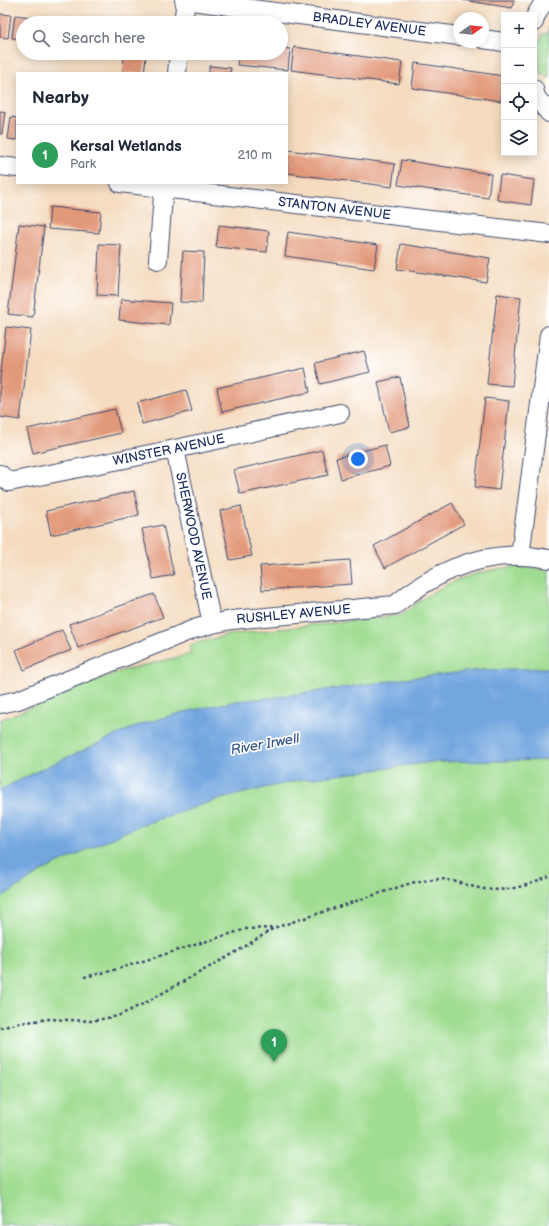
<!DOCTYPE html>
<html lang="en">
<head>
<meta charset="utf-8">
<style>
	:root { --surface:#fff; --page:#f6f6f7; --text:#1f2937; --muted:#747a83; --line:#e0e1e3; --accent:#c8321e }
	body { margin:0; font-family:"Balsamiq Sans",sans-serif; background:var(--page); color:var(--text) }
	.controls { position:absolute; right:12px; top:12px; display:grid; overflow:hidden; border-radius:0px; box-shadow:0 2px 10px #0003 }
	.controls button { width:36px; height:36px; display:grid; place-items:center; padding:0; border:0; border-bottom:1px solid var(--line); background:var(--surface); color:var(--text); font:20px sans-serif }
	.compass { position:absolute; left:453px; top:12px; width:36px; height:36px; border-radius:50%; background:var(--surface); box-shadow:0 2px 10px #0003; rotate:75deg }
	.you { position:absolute; left:358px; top:459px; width:14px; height:14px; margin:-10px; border:3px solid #fff; border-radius:50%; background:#1a73e8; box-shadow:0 0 0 6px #1a73e833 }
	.badge { display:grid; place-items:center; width:26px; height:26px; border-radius:50%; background:var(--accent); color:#fff; font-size:13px; font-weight:700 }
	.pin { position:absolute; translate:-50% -33px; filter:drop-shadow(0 1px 2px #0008) }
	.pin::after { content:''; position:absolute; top:21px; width:14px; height:12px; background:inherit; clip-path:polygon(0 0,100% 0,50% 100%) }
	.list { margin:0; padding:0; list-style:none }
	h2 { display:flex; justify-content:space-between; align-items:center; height:52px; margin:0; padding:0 16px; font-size:17px }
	h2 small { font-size:13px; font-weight:400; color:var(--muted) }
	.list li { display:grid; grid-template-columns:26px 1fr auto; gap:12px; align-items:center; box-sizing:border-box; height:60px; padding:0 16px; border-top:1px solid var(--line) }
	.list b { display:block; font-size:15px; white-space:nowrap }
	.list p { margin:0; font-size:13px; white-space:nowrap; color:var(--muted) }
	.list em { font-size:13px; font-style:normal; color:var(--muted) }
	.icon { flex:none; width:22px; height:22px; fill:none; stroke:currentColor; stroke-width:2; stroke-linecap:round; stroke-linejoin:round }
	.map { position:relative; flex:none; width:549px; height:1226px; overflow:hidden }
	.search { position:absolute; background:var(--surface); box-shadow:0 2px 10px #0003; left:16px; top:16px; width:272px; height:44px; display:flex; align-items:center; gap:10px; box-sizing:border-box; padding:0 14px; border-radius:22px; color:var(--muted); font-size:15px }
	.panel { position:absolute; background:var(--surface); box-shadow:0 2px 10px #0003; left:16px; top:72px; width:272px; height:112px; border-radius:0px }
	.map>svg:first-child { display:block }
</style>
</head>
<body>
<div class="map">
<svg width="549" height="1226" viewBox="0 0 549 1226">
	<rect width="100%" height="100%" fill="#fff"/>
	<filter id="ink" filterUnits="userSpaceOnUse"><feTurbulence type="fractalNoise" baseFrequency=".025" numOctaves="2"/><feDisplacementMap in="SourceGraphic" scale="8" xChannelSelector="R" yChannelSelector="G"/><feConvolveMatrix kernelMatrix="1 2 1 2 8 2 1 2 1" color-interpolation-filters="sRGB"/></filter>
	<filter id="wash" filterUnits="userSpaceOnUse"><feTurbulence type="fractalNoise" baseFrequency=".012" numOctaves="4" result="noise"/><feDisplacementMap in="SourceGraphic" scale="16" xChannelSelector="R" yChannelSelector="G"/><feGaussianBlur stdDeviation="0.9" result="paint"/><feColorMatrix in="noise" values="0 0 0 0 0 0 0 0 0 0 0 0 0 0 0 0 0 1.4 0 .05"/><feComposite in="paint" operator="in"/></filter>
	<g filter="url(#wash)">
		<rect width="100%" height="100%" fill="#f5dcc0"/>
		<g fill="#a0dd92" stroke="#5e8678">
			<path d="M549,27V78L540,73L538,46L542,34H547Z"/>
			<path d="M512,567L532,568L549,570V668L484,670L418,677L278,697L237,701L184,712L139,725L46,767L0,790V720L121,671L191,654L189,645L227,635L402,615C436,586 467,572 512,567Z"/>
			<path d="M549,760V1226H0V898L44,870L92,847L138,826L216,800L264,788L300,780L431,762Z"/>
		</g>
		<path fill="#72a6df" stroke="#466a9e" d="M549,668V760L431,762L300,780L264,788L216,800L138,826L92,847L44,870L0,898V790L46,767L139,725L184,712L237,701L278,697L418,677L484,670Z"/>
		<g id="blocks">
			<g fill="#e2997a">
				<path d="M462,0H514L512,8Z"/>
				<path d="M0,14L11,15L8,38L0,37Z"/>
				<path d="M15,15L67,22V23H23V39L12,38Z"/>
				<path d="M294,47L402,62L399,84L291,70Z"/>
				<path d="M281,48L290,49L288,70L237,65L239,53H281Z"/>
				<path d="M124,55L146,57L144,73H123Z"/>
				<path d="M415,63L504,76L501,101L412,88Z"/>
				<path d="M209,66L231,68L230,73H209Z"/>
				<path d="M0,111L5,112L2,134H0Z"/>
				<path d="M11,117L17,118V140L8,139Z"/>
				<path d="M288,150L395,164L392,187L287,173Z"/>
				<path d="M402,160L491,174L488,198L398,185Z"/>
				<path d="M500,175L534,180L531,205L497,200Z"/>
				<path d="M50,207L101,212L99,233L48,229Z"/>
				<path d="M19,224L44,227L33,317L8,314Z"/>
				<path d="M219,225L269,231L267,252L216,247Z"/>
				<path d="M288,232L378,245L374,269L285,256Z"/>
				<path d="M99,244L121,245L118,296L97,295Z"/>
				<path d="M401,244L490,258L486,282L397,269Z"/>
				<path d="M183,251L204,252L202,303L180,302Z"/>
				<path d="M497,294L521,297L512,386L487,384Z"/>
				<path d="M121,299L171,303L169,325L119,320Z"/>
				<path d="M6,327L31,330L20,420L0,417V380Z"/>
				<path d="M364,351L370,372L320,384L315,363Z"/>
				<path d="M305,368L310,392L222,412L217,388Z"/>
				<path d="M400,377L410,427L389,432L378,382Z"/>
				<path d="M186,390L192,411L142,424L137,403Z"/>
				<path d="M485,398L509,401L499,490L475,487Z"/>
				<path d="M115,409L121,433L33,453L27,429Z"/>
				<path d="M385,445L390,466L341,479L336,458Z"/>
				<path d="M322,450L328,475L240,494L234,470Z"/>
				<path d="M134,491L139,515L51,535L46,511Z"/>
				<path d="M452,503L464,524L385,568L374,546Z"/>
				<path d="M241,506L252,556L230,560L220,511Z"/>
				<path d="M163,525L174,575L153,579L142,529Z"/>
				<path d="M350,560L352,584L262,590L260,566Z"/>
				<path d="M154,594L163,617L78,648L69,624Z"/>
				<path d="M62,630L71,650L24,670L16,650Z"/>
			</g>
		</g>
	</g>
	<g filter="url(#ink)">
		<use href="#blocks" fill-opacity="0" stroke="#3c496d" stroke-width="1"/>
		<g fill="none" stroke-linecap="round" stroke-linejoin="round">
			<g stroke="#3c496d" stroke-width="20">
				<g id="minor">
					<path id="s1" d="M184,0L459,36"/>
					<path d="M534,22L536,15L545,0"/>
					<path d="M183,23L186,0"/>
					<path d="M483,39L504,42"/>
					<path d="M177,73L179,53"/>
					<path d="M534,89L536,97L549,113"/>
					<path d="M0,166L17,168"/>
					<path id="s2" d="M120,183L549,234"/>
					<path d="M158,260L164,183"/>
					<path id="s3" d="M175,449L212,624"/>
					<path id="s4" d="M0,474L9,482L175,449L340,413"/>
					<path d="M520,556L549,335"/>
					<path id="s5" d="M0,704L18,700L194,629L212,624L232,620L395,605C439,568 490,547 549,559"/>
				</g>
			</g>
			<g stroke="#3c496d" stroke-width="2.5" stroke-dasharray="3 3" stroke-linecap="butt">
				<path d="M84,977L111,971L246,929L273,928"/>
				<path d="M0,1028L20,1023L49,1019L91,1021L118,1016L143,1004L238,951L274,928L411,883C423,881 435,877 447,880C461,882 473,888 486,889C508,892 529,885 549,877"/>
			</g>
			<use href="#minor" stroke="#fff" stroke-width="18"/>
		</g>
	</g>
	<g text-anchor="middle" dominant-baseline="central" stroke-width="3.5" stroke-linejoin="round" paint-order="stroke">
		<g font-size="13" fill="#1b2f5e" stroke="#fff">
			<text stroke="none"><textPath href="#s1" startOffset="187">BRADLEY AVENUE</textPath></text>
			<text stroke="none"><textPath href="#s2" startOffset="216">STANTON AVENUE</textPath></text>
			<text stroke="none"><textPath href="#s4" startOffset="175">WINSTER AVENUE</textPath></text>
			<text stroke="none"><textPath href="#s3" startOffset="89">SHERWOOD AVENUE</textPath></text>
			<text stroke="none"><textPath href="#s5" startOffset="309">RUSHLEY AVENUE</textPath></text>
		</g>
		<g font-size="14" font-style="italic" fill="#39598b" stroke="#fff">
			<text transform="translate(265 744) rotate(-10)">River Irwell</text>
		</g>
	</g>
</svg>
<div class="controls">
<button>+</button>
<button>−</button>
<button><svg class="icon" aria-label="locate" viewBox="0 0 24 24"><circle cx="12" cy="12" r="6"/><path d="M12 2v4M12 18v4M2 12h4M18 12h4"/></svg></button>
<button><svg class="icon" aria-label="layers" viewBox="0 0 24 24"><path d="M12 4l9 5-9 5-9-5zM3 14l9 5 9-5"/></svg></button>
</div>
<svg class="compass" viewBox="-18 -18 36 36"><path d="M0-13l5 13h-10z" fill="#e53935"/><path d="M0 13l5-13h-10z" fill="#747a83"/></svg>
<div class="you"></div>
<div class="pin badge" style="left:274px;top:1062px;background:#2e9e5b">1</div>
<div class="search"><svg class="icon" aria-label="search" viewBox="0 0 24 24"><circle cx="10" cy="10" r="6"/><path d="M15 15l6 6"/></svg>Search here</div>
<section class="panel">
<h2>Nearby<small></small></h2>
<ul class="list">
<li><span class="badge" style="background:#2e9e5b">1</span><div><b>Kersal Wetlands</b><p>Park</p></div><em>210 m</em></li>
</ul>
</section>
</div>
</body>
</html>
